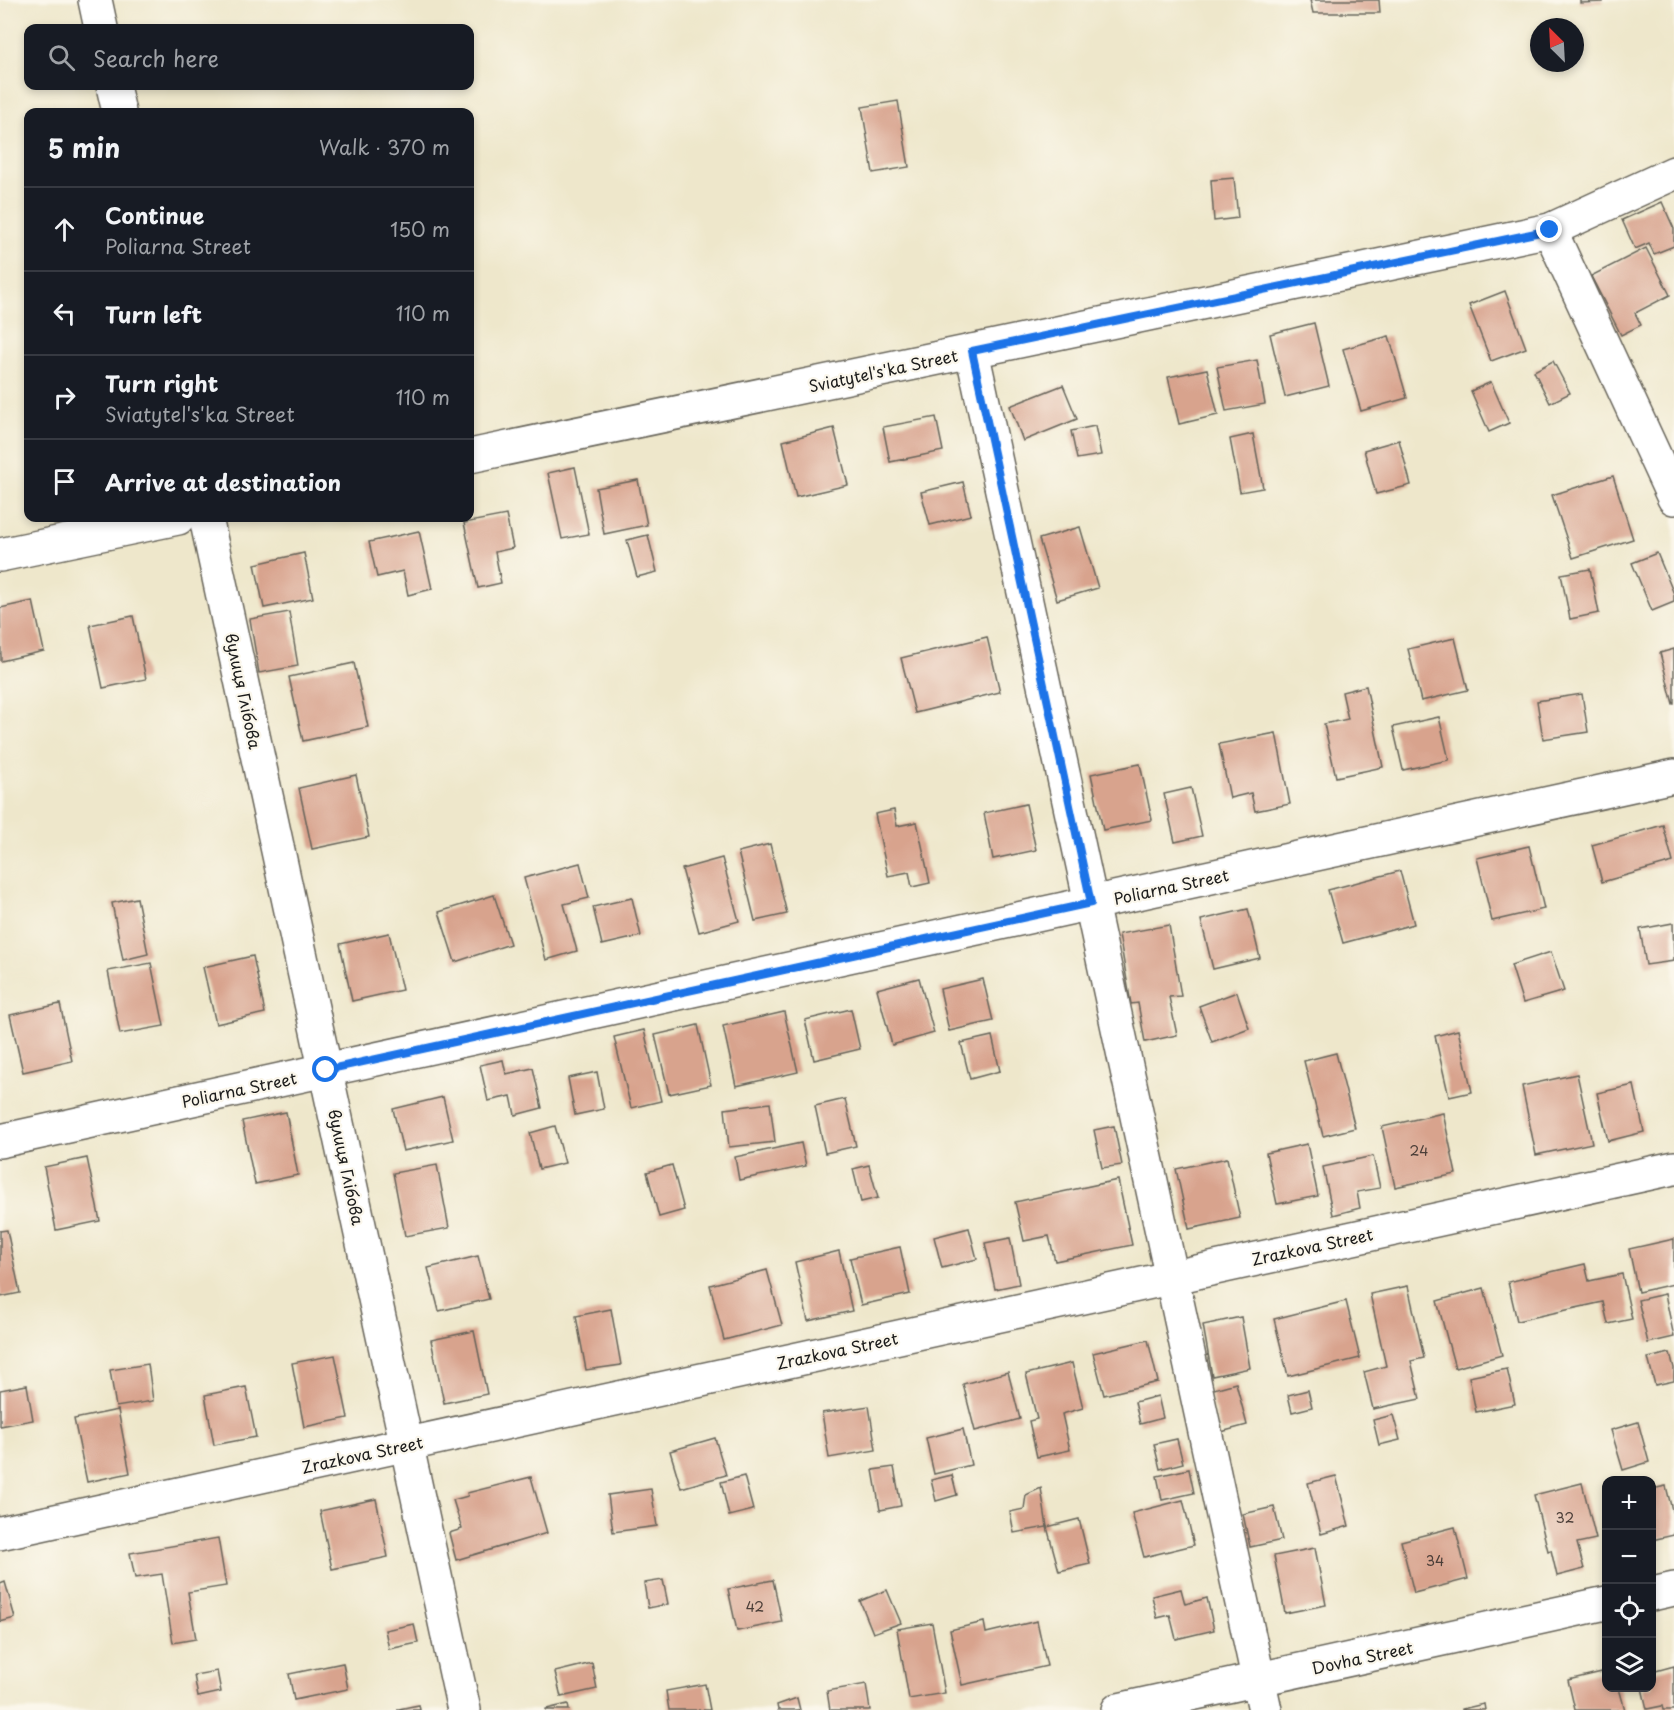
<!DOCTYPE html>
<html lang="en">
<head>
<meta charset="utf-8">
<style>
	:root { --surface:#171b24; --page:#20242c; --text:#f1f3f6; --muted:#9ea1a6; --line:#363941 }
	body { margin:0; font-family:"Playpen Sans",sans-serif; background:var(--page); color:var(--text) }
	.controls { position:absolute; right:18px; bottom:18px; display:grid; overflow:hidden; border-radius:12px; box-shadow:0 3px 9px #0003 }
	.controls button { width:54px; height:54px; display:grid; place-items:center; padding:0; border:0; border-bottom:2px solid var(--line); background:var(--surface); color:var(--text); font:30px sans-serif }
	.compass { position:absolute; left:1530px; top:18px; width:54px; height:54px; border-radius:50%; background:var(--surface); box-shadow:0 3px 9px #0003; rotate:336deg }
	.stop { position:absolute; width:18px; height:18px; margin:-14px; border:4px solid #1a73e8; border-radius:50%; background:#fff }
	.stop.end { background:#1a73e8; border-color:#fff; box-shadow:0 2px 6px #0008 }
	.list { margin:0; padding:0; list-style:none }
	h2 { display:flex; justify-content:space-between; align-items:center; height:78px; margin:0; padding:0 24px; font-size:26px }
	h2 small { font-size:20px; font-weight:400; color:var(--muted) }
	.list li { display:grid; grid-template-columns:39px 1fr auto; gap:18px; align-items:center; box-sizing:border-box; height:84px; padding:0 24px; border-top:2px solid var(--line) }
	.list b { display:block; font-size:22px; white-space:nowrap }
	.list p { margin:0; font-size:20px; white-space:nowrap; color:var(--muted) }
	.list em { font-size:20px; font-style:normal; color:var(--muted) }
	.icon { flex:none; width:33px; height:33px; fill:none; stroke:currentColor; stroke-width:2; stroke-linecap:round; stroke-linejoin:round }
	.map { position:relative; flex:none; width:1674px; height:1710px; overflow:hidden }
	.search { position:absolute; background:var(--surface); box-shadow:0 3px 9px #0003; left:24px; top:24px; width:450px; height:66px; display:flex; align-items:center; gap:15px; box-sizing:border-box; padding:0 21px; border-radius:12px; color:var(--muted); font-size:22px }
	.panel { position:absolute; background:var(--surface); box-shadow:0 3px 9px #0003; left:24px; top:108px; width:450px; height:414px; border-radius:12px }
	.map>svg:first-child { display:block }
</style>
</head>
<body>
<div class="map">
<svg width="1674" height="1710" viewBox="0 0 1674 1710">
	<rect width="100%" height="100%" fill="#fbf7ec"/>
	<filter id="ink" filterUnits="userSpaceOnUse"><feTurbulence type="fractalNoise" baseFrequency=".0167" numOctaves="2"/><feDisplacementMap in="SourceGraphic" scale="12" xChannelSelector="R" yChannelSelector="G"/><feConvolveMatrix kernelMatrix="1 2 1 2 8 2 1 2 1" color-interpolation-filters="sRGB"/></filter>
	<filter id="wash" filterUnits="userSpaceOnUse"><feTurbulence type="fractalNoise" baseFrequency=".008" numOctaves="4" result="noise"/><feDisplacementMap in="SourceGraphic" scale="24" xChannelSelector="R" yChannelSelector="G"/><feGaussianBlur stdDeviation="1.35" result="paint"/><feColorMatrix in="noise" values="0 0 0 0 0 0 0 0 0 0 0 0 0 0 0 0 0 1.4 0 .05"/><feComposite in="paint" operator="in"/></filter>
	<g filter="url(#wash)">
		<rect width="100%" height="100%" fill="#eee7cb"/>
		<g id="blocks">
			<g fill="#d8a38d">
				<path d="M1310,0H1379L1380,13H1313Z"/>
				<path d="M1580,0H1603V2L1580,3Z"/>
				<path d="M898,101L909,167L873,173L862,107Z"/>
				<path d="M1234,178L1238,218L1214,221L1211,180Z"/>
				<path d="M1662,202L1674,229V246L1654,254L1649,243L1635,249L1622,220Z"/>
				<path d="M1646,248L1670,295L1635,313L1641,325L1621,335L1591,276Z"/>
				<path d="M1505,291L1526,348L1491,361L1469,305Z"/>
				<path d="M1314,323L1329,386L1285,397L1270,334Z"/>
				<path d="M1389,336L1407,398L1361,411L1343,349Z"/>
				<path d="M1257,360L1265,404L1226,411L1217,367Z"/>
				<path d="M1553,361L1570,393L1550,403L1534,371Z"/>
				<path d="M1207,369L1218,415L1179,424L1168,377Z"/>
				<path d="M1491,382L1509,423L1489,432L1471,391Z"/>
				<path d="M1063,385L1077,419L1023,441L1010,406Z"/>
				<path d="M936,417L943,451L890,462L883,427Z"/>
				<path d="M1095,426L1101,455L1077,459L1071,431Z"/>
				<path d="M834,428L848,485L796,497L783,441Z"/>
				<path d="M1253,434L1263,488L1240,492L1230,439Z"/>
				<path d="M1399,440L1411,485L1376,494L1364,450Z"/>
				<path d="M575,467L589,534L562,539L548,473Z"/>
				<path d="M1613,476L1633,539L1573,558L1552,495Z"/>
				<path d="M638,480L647,525L604,534L596,488Z"/>
				<path d="M963,482L971,515L930,525L921,492Z"/>
				<path d="M506,515L513,548L495,552L501,583L478,588L464,523Z"/>
				<path d="M1080,527L1098,588L1057,600L1039,539Z"/>
				<path d="M419,531L432,589L408,595L403,571L377,577L369,542Z"/>
				<path d="M648,535L657,572L637,577L627,540Z"/>
				<path d="M304,553L313,598L264,608L255,564Z"/>
				<path d="M1657,553L1674,594V602L1652,611L1632,563Z"/>
				<path d="M1590,569L1599,613L1570,619L1561,574Z"/>
				<path d="M33,601L44,651L1,661L0,608Z"/>
				<path d="M289,612L298,666L259,673L250,619Z"/>
				<path d="M133,616L146,679L103,688L90,625Z"/>
				<path d="M987,637L1000,692L915,713L901,658Z"/>
				<path d="M1455,638L1468,690L1421,701L1408,649Z"/>
				<path d="M1674,649V704H1673L1660,653Z"/>
				<path d="M354,663L368,727L303,741L289,677Z"/>
				<path d="M1366,686L1383,767L1336,777L1324,724L1348,719L1342,692Z"/>
				<path d="M1582,694L1588,732L1543,739L1537,701Z"/>
				<path d="M1439,717L1449,760L1403,770L1393,727Z"/>
				<path d="M1276,733L1290,804L1255,811L1251,793L1230,798L1219,744Z"/>
				<path d="M1140,764L1152,820L1103,830L1091,774Z"/>
				<path d="M356,775L369,837L312,849L299,788Z"/>
				<path d="M1191,788L1202,836L1175,842L1164,794Z"/>
				<path d="M1026,804L1036,850L993,859L984,813Z"/>
				<path d="M894,810L897,826L917,822L930,883L912,887L909,872L888,876L875,814Z"/>
				<path d="M1663,825L1673,862L1602,882L1592,845Z"/>
				<path d="M770,844L787,914L755,921L738,852Z"/>
				<path d="M1529,846L1544,909L1492,921L1477,858Z"/>
				<path d="M722,858L739,921L699,932L682,869Z"/>
				<path d="M580,863L589,898L564,904L577,951L546,960L524,878Z"/>
				<path d="M1400,871L1414,924L1343,943L1328,890Z"/>
				<path d="M494,895L510,944L455,962L439,912Z"/>
				<path d="M137,898L148,954L123,960L112,903Z"/>
				<path d="M632,898L641,936L602,945L593,907Z"/>
				<path d="M1248,909L1260,958L1213,969L1201,920Z"/>
				<path d="M1673,923L1674,961L1646,965L1640,929Z"/>
				<path d="M1169,925L1181,996L1169,997L1177,1035L1145,1042L1138,1003L1131,1004L1119,934Z"/>
				<path d="M389,933L402,990L352,1001L340,944Z"/>
				<path d="M1551,952L1564,991L1523,1003L1511,965Z"/>
				<path d="M253,956L265,1013L216,1024L203,967Z"/>
				<path d="M151,963L164,1026L120,1034L108,971Z"/>
				<path d="M919,978L934,1033L892,1045L877,989Z"/>
				<path d="M983,979L993,1021L949,1031L940,989Z"/>
				<path d="M1237,992L1249,1028L1212,1042L1199,1006Z"/>
				<path d="M60,1004L72,1061L23,1072L10,1015Z"/>
				<path d="M851,1009L860,1049L814,1060L805,1020Z"/>
				<path d="M784,1012L798,1072L736,1086L723,1026Z"/>
				<path d="M698,1025L711,1085L669,1094L655,1035Z"/>
				<path d="M644,1030L661,1101L631,1108L614,1037Z"/>
				<path d="M1458,1030L1472,1092L1449,1097L1435,1036Z"/>
				<path d="M992,1036L1000,1071L970,1079L961,1043Z"/>
				<path d="M1336,1053L1355,1128L1323,1136L1304,1061Z"/>
				<path d="M503,1060L506,1074L533,1068L542,1108L515,1115L511,1096L488,1101L480,1065Z"/>
				<path d="M597,1072L604,1109L575,1115L568,1078Z"/>
				<path d="M1577,1074L1592,1143L1536,1155L1522,1086Z"/>
				<path d="M1634,1085L1644,1132L1608,1141L1597,1093Z"/>
				<path d="M443,1097L453,1140L403,1151L393,1109Z"/>
				<path d="M845,1099L856,1146L825,1153L815,1106Z"/>
				<path d="M770,1103L775,1142L729,1147L725,1109Z"/>
				<path d="M286,1112L298,1175L255,1184L242,1121Z"/>
				<path d="M1443,1113L1456,1174L1395,1187L1382,1127Z"/>
				<path d="M555,1126L565,1163L539,1169L530,1133Z"/>
				<path d="M1114,1126L1122,1165L1102,1168L1094,1130Z"/>
				<path d="M801,1143L806,1166L739,1180L735,1157Z"/>
				<path d="M1307,1144L1318,1196L1277,1204L1266,1153Z"/>
				<path d="M1373,1156L1380,1188L1357,1192L1360,1208L1333,1215L1323,1167Z"/>
				<path d="M87,1158L100,1221L56,1230L44,1167Z"/>
				<path d="M1227,1158L1240,1218L1189,1229L1176,1169Z"/>
				<path d="M437,1165L449,1228L405,1236L393,1173Z"/>
				<path d="M672,1165L684,1210L659,1217L647,1172Z"/>
				<path d="M869,1165L878,1198L861,1202L853,1169Z"/>
				<path d="M1118,1180L1132,1245L1055,1261L1049,1236L1024,1241L1015,1202Z"/>
				<path d="M969,1228L977,1259L942,1268L934,1237Z"/>
				<path d="M7,1230L20,1293L0,1297V1231Z"/>
				<path d="M1010,1238L1019,1284L995,1289L985,1243Z"/>
				<path d="M1674,1239V1284L1638,1292L1629,1249Z"/>
				<path d="M900,1247L910,1294L861,1305L850,1258Z"/>
				<path d="M839,1251L852,1311L808,1321L795,1262Z"/>
				<path d="M478,1256L489,1299L439,1311L428,1268Z"/>
				<path d="M1585,1264L1589,1281L1622,1274L1632,1319L1608,1324L1603,1302L1517,1321L1508,1282Z"/>
				<path d="M767,1270L782,1325L724,1340L710,1285Z"/>
				<path d="M1408,1286L1424,1358L1411,1361L1420,1399L1373,1409L1364,1372L1386,1366L1370,1294Z"/>
				<path d="M1484,1288L1502,1355L1455,1368L1437,1301Z"/>
				<path d="M1665,1294L1674,1337L1648,1343L1638,1300Z"/>
				<path d="M1346,1301L1360,1358L1288,1376L1274,1319Z"/>
				<path d="M611,1309L621,1365L586,1370L576,1316Z"/>
				<path d="M1241,1317L1250,1368L1212,1376L1203,1325Z"/>
				<path d="M474,1331L487,1394L444,1403L431,1340Z"/>
				<path d="M1148,1340L1158,1382L1104,1395L1093,1353Z"/>
				<path d="M1670,1353L1674,1368V1381L1655,1385L1648,1358Z"/>
				<path d="M335,1355L348,1418L304,1427L292,1363Z"/>
				<path d="M1072,1363L1083,1408L1062,1414L1070,1450L1037,1457L1029,1421L1037,1419L1026,1374Z"/>
				<path d="M148,1364L153,1401L116,1407L110,1370Z"/>
				<path d="M1507,1369L1515,1404L1476,1412L1469,1377Z"/>
				<path d="M1008,1372L1020,1419L975,1431L963,1384Z"/>
				<path d="M1236,1383L1247,1425L1221,1432L1210,1390Z"/>
				<path d="M27,1385L33,1420L0,1426V1390Z"/>
				<path d="M246,1387L256,1437L214,1445L205,1395Z"/>
				<path d="M1308,1390L1312,1407L1292,1412L1288,1395Z"/>
				<path d="M1158,1396L1163,1418L1140,1424L1135,1402Z"/>
				<path d="M869,1406L876,1450L829,1458L822,1413Z"/>
				<path d="M118,1410L130,1473L87,1482L74,1419Z"/>
				<path d="M1393,1415L1400,1440L1379,1445L1373,1420Z"/>
				<path d="M1638,1422L1649,1462L1623,1470L1611,1430Z"/>
				<path d="M963,1429L971,1465L934,1474L926,1438Z"/>
				<path d="M715,1438L726,1475L681,1488L670,1451Z"/>
				<path d="M1177,1439L1183,1463L1160,1469L1154,1444Z"/>
				<path d="M894,1467L901,1506L880,1510L873,1470Z"/>
				<path d="M1189,1469L1194,1493L1162,1500L1157,1476Z"/>
				<path d="M952,1475L957,1495L936,1501L931,1480Z"/>
				<path d="M744,1476L753,1510L729,1516L721,1482Z"/>
				<path d="M1336,1476L1349,1526L1321,1534L1308,1483Z"/>
				<path d="M531,1477L547,1533L456,1560L449,1533L462,1529L453,1500L468,1496L467,1493Z"/>
				<path d="M1582,1483L1596,1539L1577,1543L1584,1569L1557,1576L1551,1550L1548,1551L1534,1495Z"/>
				<path d="M1666,1486L1674,1518V1535L1652,1540V1489Z"/>
				<path d="M1041,1488L1047,1527L1014,1533L1010,1512L1024,1509L1026,1495Z"/>
				<path d="M651,1489L657,1526L613,1532L608,1495Z"/>
				<path d="M376,1499L388,1557L332,1569L320,1511Z"/>
				<path d="M1183,1500L1194,1545L1144,1557L1132,1513Z"/>
				<path d="M1274,1507L1282,1540L1250,1547L1243,1514Z"/>
				<path d="M1079,1519L1090,1564L1059,1571L1047,1527Z"/>
				<path d="M1455,1527L1468,1579L1414,1593L1401,1541Z"/>
				<path d="M218,1538L226,1586L188,1592L196,1639L173,1643L162,1574L135,1578L130,1553Z"/>
				<path d="M1315,1548L1326,1605L1285,1613L1274,1556Z"/>
				<path d="M663,1580L668,1604L648,1608L644,1583Z"/>
				<path d="M773,1580L782,1622L737,1631L728,1589Z"/>
				<path d="M5,1582L15,1618L0,1622V1584Z"/>
				<path d="M1181,1589L1185,1604L1207,1598L1214,1630L1176,1639L1170,1615L1157,1618L1152,1596Z"/>
				<path d="M887,1590L901,1623L873,1633L860,1601Z"/>
				<path d="M1037,1621L1047,1666L962,1685L950,1630L984,1622L986,1633Z"/>
				<path d="M932,1623L945,1693L909,1699L897,1629Z"/>
				<path d="M414,1624L418,1643L389,1649L385,1630Z"/>
				<path d="M343,1663L348,1689L294,1700L289,1674Z"/>
				<path d="M592,1663L597,1689L561,1697L555,1672Z"/>
				<path d="M1674,1666V1710H1663L1662,1706L1647,1709L1642,1688H1652V1672Z"/>
				<path d="M217,1671L221,1692L198,1697L194,1675Z"/>
				<path d="M1606,1671V1688H1619L1625,1710H1575L1568,1680Z"/>
				<path d="M705,1684L710,1710H669L666,1691Z"/>
				<path d="M866,1684L870,1710H830L827,1691Z"/>
				<path d="M797,1698L800,1710H778L777,1705Z"/>
				<path d="M568,1704L569,1710H546V1709Z"/>
				<path d="M1484,1704L1485,1710H1462V1709Z"/>
				<path d="M419,1705L420,1710H398V1709Z"/>
			</g>
		</g>
	</g>
	<g filter="url(#ink)">
		<use href="#blocks" fill-opacity="0" stroke="#666359" stroke-width="1.5"/>
		<g fill="none" stroke-linecap="round" stroke-linejoin="round">
			<g stroke="#666359" stroke-width="36">
				<g id="minor">
					<path d="M95,0L101,28"/>
					<path d="M113,86L119,112"/>
					<path d="M1550,230L1674,498"/>
					<path d="M972,351L1265,1710"/>
					<path d="M470,456L1550,230L1674,173"/>
					<path d="M206,518L464,1710"/>
					<path d="M0,555L178,518"/>
					<path d="M0,1141L1674,776"/>
					<path d="M0,1533L1674,1168"/>
					<path d="M1652,1594L1674,1589"/>
					<path d="M1118,1710L1606,1603"/>
				</g>
			</g>
			<use href="#minor" stroke="#fff" stroke-width="33"/>
		</g>
	</g>
	<g fill="none" stroke-linecap="round" stroke-linejoin="round" filter="url(#ink)">
		<path stroke="#1a73e8" stroke-width="8" d="M326,1070L1091,903L972,351L1550,230"/>
	</g>
	<g text-anchor="middle" dominant-baseline="central" stroke-width="4.5" stroke-linejoin="round" paint-order="stroke">
		<g font-size="14" fill="#4b3e38">
			<text x="1419" y="1150">24</text>
			<text x="1565" y="1517">32</text>
			<text x="1435" y="1560">34</text>
			<text x="755" y="1606">42</text>
		</g>
		<g font-size="16" fill="#1c1c1c" stroke="#fbf7ec">
			<text transform="translate(883 370) rotate(-12)">Sviatytel's'ka Street</text>
			<text transform="translate(244 691) rotate(78)">вулиця Глібова</text>
			<text transform="translate(1171 886) rotate(-12)">Poliarna Street</text>
			<text transform="translate(239 1089) rotate(-12)">Poliarna Street</text>
			<text transform="translate(347 1167) rotate(78)">вулиця Глібова</text>
			<text transform="translate(1312 1246) rotate(-12)">Zrazkova Street</text>
			<text transform="translate(837 1350) rotate(-12)">Zrazkova Street</text>
			<text transform="translate(362 1454) rotate(-12)">Zrazkova Street</text>
			<text transform="translate(1362 1657) rotate(-12)">Dovha Street</text>
		</g>
	</g>
</svg>
<div class="controls">
<button>+</button>
<button>−</button>
<button><svg class="icon" aria-label="locate" viewBox="0 0 24 24"><circle cx="12" cy="12" r="6"/><path d="M12 2v4M12 18v4M2 12h4M18 12h4"/></svg></button>
<button><svg class="icon" aria-label="layers" viewBox="0 0 24 24"><path d="M12 4l9 5-9 5-9-5zM3 14l9 5 9-5"/></svg></button>
</div>
<svg class="compass" viewBox="-18 -18 36 36"><path d="M0-13l5 13h-10z" fill="#e53935"/><path d="M0 13l5-13h-10z" fill="#9ea1a6"/></svg>
<div class="stop" style="left:326px;top:1070px"></div>
<div class="stop end" style="left:1550px;top:230px"></div>
<div class="search"><svg class="icon" aria-label="search" viewBox="0 0 24 24"><circle cx="10" cy="10" r="6"/><path d="M15 15l6 6"/></svg>Search here</div>
<section class="panel">
<h2>5 min<small>Walk · 370 m</small></h2>
<ul class="list">
<li><svg class="icon" aria-label="ahead" viewBox="0 0 24 24"><path d="M12 20V5M6 11l6-6 6 6"/></svg><div><b>Continue</b><p>Poliarna Street</p></div><em>150 m</em></li>
<li><svg class="icon" aria-label="left" viewBox="0 0 24 24"><path d="M17 20v-9H6M10 6l-5 5 5 5"/></svg><div><b>Turn left</b></div><em>110 m</em></li>
<li><svg class="icon" aria-label="right" viewBox="0 0 24 24"><path d="M7 20v-9h11M14 6l5 5-5 5"/></svg><div><b>Turn right</b><p>Sviatytel's'ka Street</p></div><em>110 m</em></li>
<li><svg class="icon" aria-label="arrive" viewBox="0 0 24 24"><path d="M6 21V4h12l-3 4 3 4H6"/></svg><div><b>Arrive at destination</b></div></li>
</ul>
</section>
</div>
</body>
</html>
